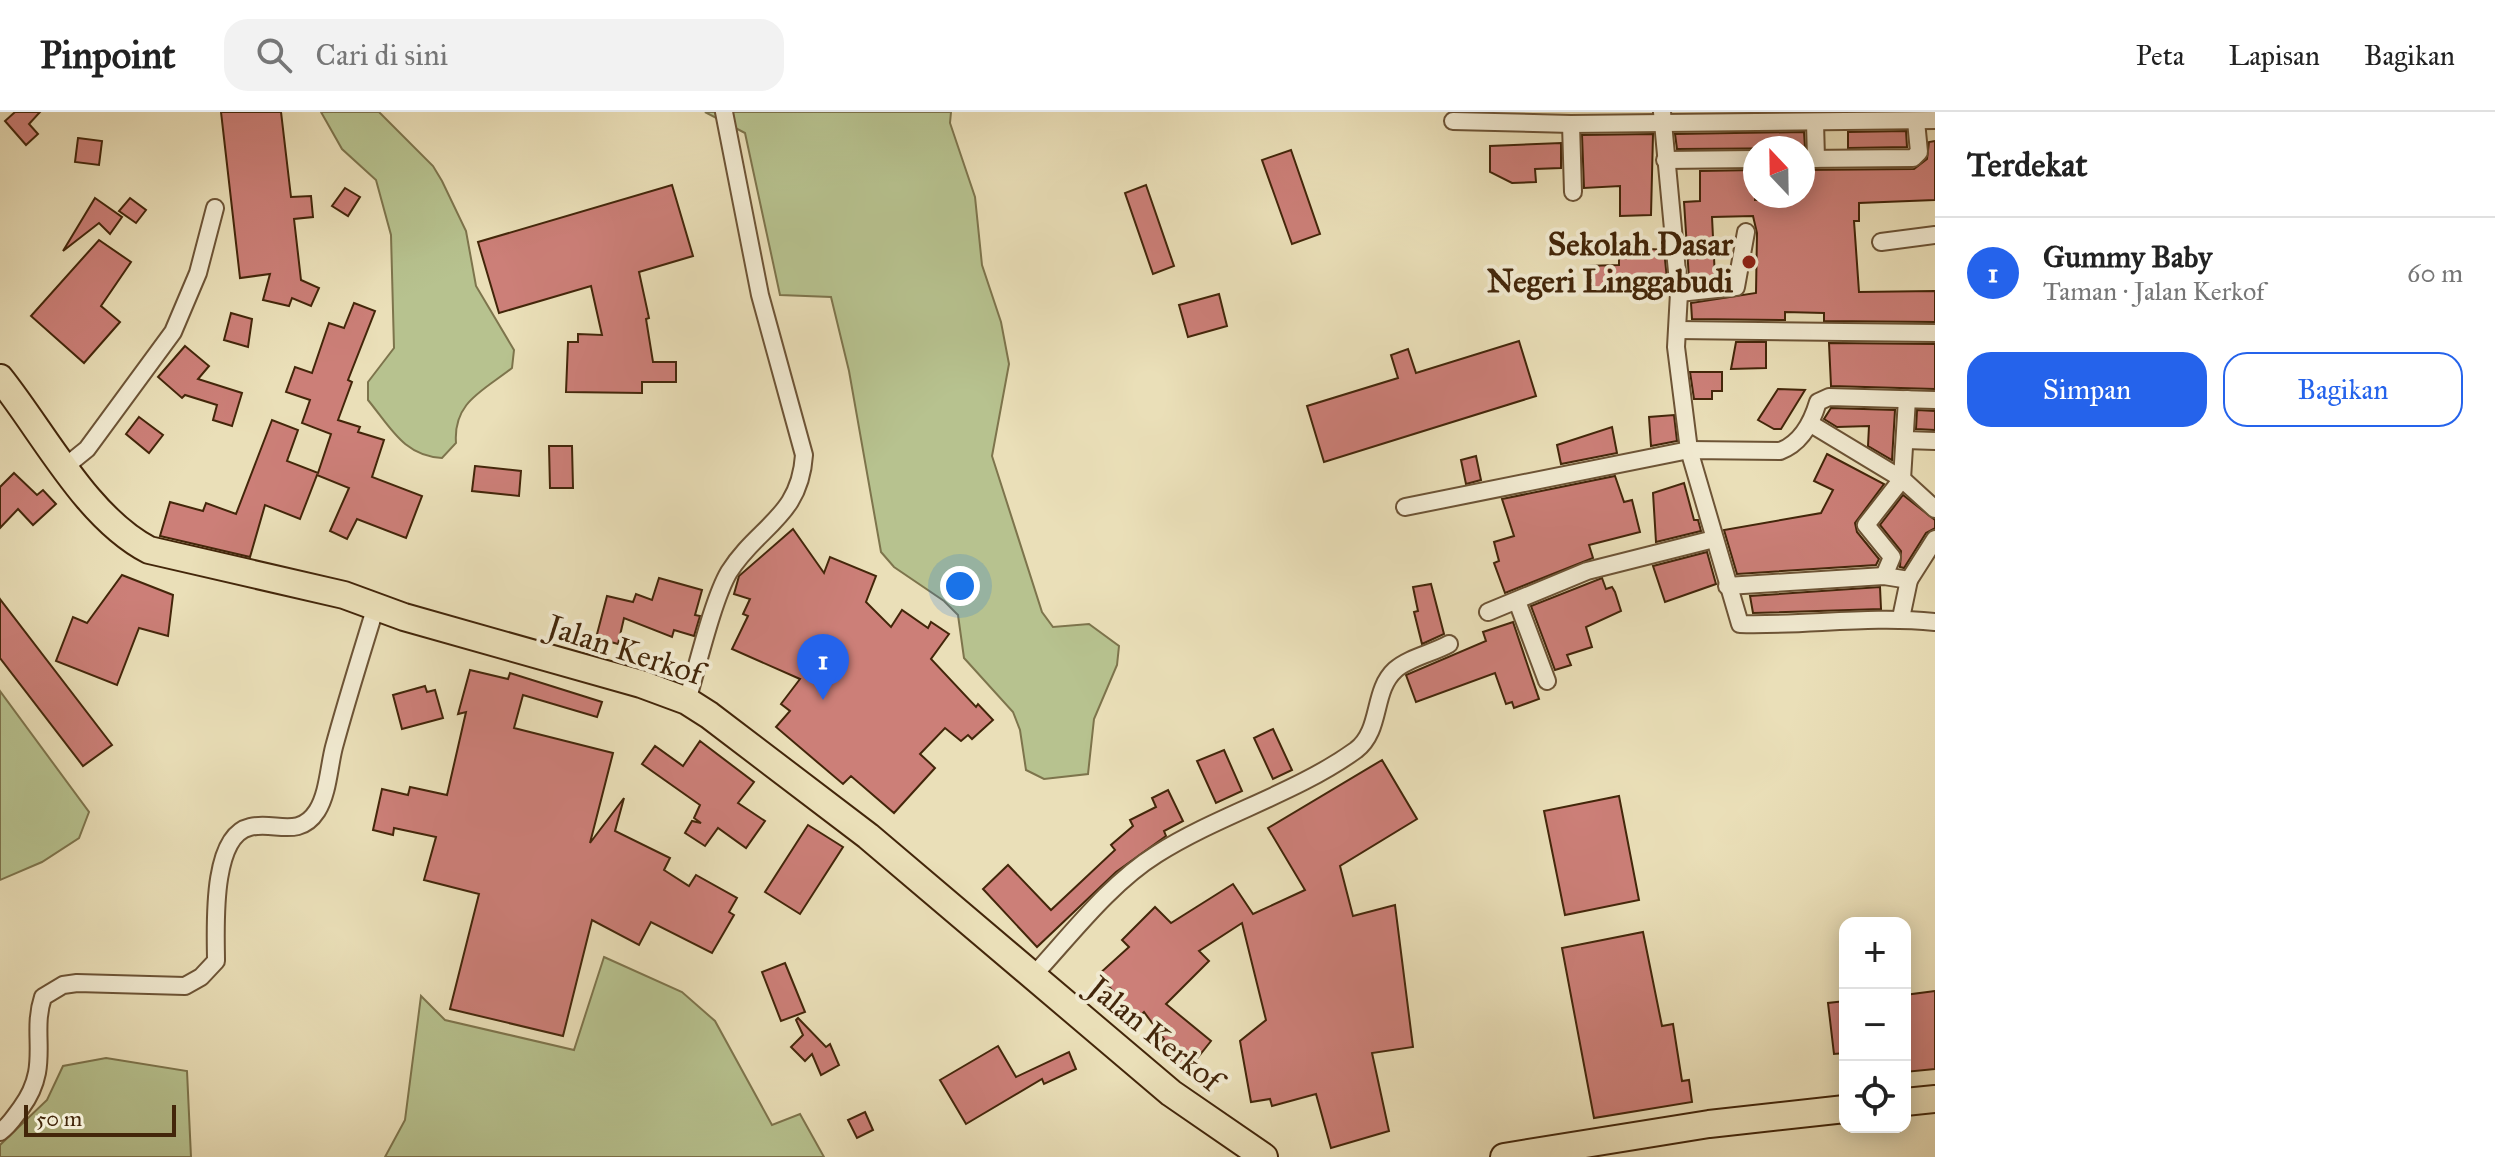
<!DOCTYPE html>
<html lang="id">
<head>
<meta charset="utf-8">
<style>
	:root { --surface:#fff; --page:#f2f2f2; --text:#222; --muted:#767676; --line:#e0e0e0; --accent:#2563eb }
	body { margin:0; font-family:"IM FELL Great Primer",serif; background:var(--page); color:var(--text) }
	.controls { position:absolute; right:24px; bottom:24px; display:grid; overflow:hidden; border-radius:16px; box-shadow:0 4px 20px #0003 }
	.controls button { width:72px; height:72px; display:grid; place-items:center; padding:0; border:0; border-bottom:2px solid var(--line); background:var(--surface); color:var(--text); font:40px sans-serif }
	.compass { position:absolute; left:1743px; top:24px; width:72px; height:72px; border-radius:50%; background:var(--surface); box-shadow:0 4px 20px #0003; rotate:338deg }
	.scale { position:absolute; left:24px; bottom:20px; width:152px; box-sizing:border-box; padding-left:8px; border:4px solid #43260a; border-top:0; font-size:22px; line-height:28px; white-space:nowrap; color:#43260a; -webkit-text-stroke:6px #f1ead1; paint-order:stroke }
	.you { position:absolute; left:960px; top:474px; width:28px; height:28px; margin:-20px; border:6px solid #fff; border-radius:50%; background:#1a73e8; box-shadow:0 0 0 12px #1a73e833 }
	.badge { display:grid; place-items:center; width:52px; height:52px; border-radius:50%; background:var(--accent); color:#fff; font-size:26px; font-weight:700 }
	.pin { position:absolute; translate:-50% -66px; filter:drop-shadow(0 2px 4px #0008) }
	.pin::after { content:''; position:absolute; top:42px; width:28px; height:24px; background:inherit; clip-path:polygon(0 0,100% 0,50% 100%) }
	.list { margin:0; padding:0; list-style:none }
	h2 { display:flex; justify-content:space-between; align-items:center; height:104px; margin:0; padding:0 32px; font-size:34px }
	h2 small { font-size:26px; font-weight:400; color:var(--muted) }
	.list li { display:grid; grid-template-columns:52px 1fr auto; gap:24px; align-items:center; box-sizing:border-box; height:112px; padding:0 32px; border-top:2px solid var(--line) }
	.list b { display:block; font-size:30px; white-space:nowrap }
	.list p { margin:0; font-size:26px; white-space:nowrap; color:var(--muted) }
	.list em { font-size:26px; font-style:normal; color:var(--muted) }
	.actions { display:flex; gap:16px; padding:24px 32px }
	.actions a { flex:1; padding:18px 0; border:2px solid var(--accent); border-radius:24px; text-align:center; font-size:28px; color:var(--accent) }
	.actions .main { background:var(--accent); color:#fff }
	.icon { flex:none; width:44px; height:44px; fill:none; stroke:currentColor; stroke-width:2; stroke-linecap:round; stroke-linejoin:round }
	.map { position:relative; flex:none; width:1935px; height:1045px; overflow:hidden }
	header { display:flex; align-items:center; gap:48px; box-sizing:border-box; height:112px; padding:0 40px; background:var(--surface); border-bottom:2px solid var(--line) }
	header strong { font-size:38px }
	nav { display:flex; gap:44px; margin-inline-start:auto; font-size:28px }
	.search { width:560px; height:72px; background:var(--page); display:flex; align-items:center; gap:20px; box-sizing:border-box; padding:0 28px; border-radius:24px; color:var(--muted); font-size:30px }
	main { display:flex }
	aside { flex:1; background:var(--surface) }
	.map>svg:first-child { display:block }
</style>
</head>
<body>
<header>
<strong>Pinpoint</strong>
<div class="search"><svg class="icon" aria-label="search" viewBox="0 0 24 24"><circle cx="10" cy="10" r="6"/><path d="M15 15l6 6"/></svg>Cari di sini</div>
<nav><a>Peta</a><a>Lapisan</a><a>Bagikan</a></nav>
</header>
<main>
<div class="map">
<svg width="1935" height="1045" viewBox="0 0 1935 1045">
	<rect width="100%" height="100%" fill="#eadfb8"/>
	<filter id="stains"><feTurbulence type="fractalNoise" baseFrequency=".0025" numOctaves="4"/><feColorMatrix values="0 0 0 0 .2 0 0 0 0 .09 0 0 0 0 .02 0 0 0 .5 -.17"/></filter>
	<radialGradient id="worn" r=".72"><stop offset=".6" stop-color="#630" stop-opacity="0"/><stop offset="1" stop-color="#630" stop-opacity=".3"/></radialGradient>
	<g fill="#b7c28f" stroke="#7d744c" stroke-width="2">
		<path d="M321,0H379L433,54L442,69L466,119L476,174L514,238L512,256C483,279 453,290 456,331L442,346C404,344 391,316 368,288V270L394,236L391,123L376,68L342,37Z"/>
		<path d="M705,0H951L950,11L975,85L982,153L1001,210L1009,252L992,344L1042,500L1053,515L1089,512L1119,534L1117,553L1094,607L1088,662L1044,667L1026,658L1020,618L1013,600L964,546L958,503L944,489L894,455L881,440L849,259L831,185L780,183L745,21Z"/>
		<path d="M0,579L89,700L79,726L42,750L0,768Z"/>
		<path d="M604,845L682,880L715,909L772,1013L800,1002L824,1045H385L405,1008L421,884L445,908L574,938Z"/>
		<path d="M106,946L187,959L191,1045H0V1033L47,988L63,954Z"/>
	</g>
	<g fill="#cc7f78" stroke="#43260a" stroke-width="2">
		<path d="M15,0H40L29,12L38,22L26,33L5,9Z"/>
		<path d="M221,0H281L291,85L311,84L313,105L294,107L301,168L319,176L311,194L292,186L289,194L263,188L270,162L240,166Z"/>
		<path d="M1906,19L1907,35L1848,36V20Z"/>
		<path d="M1804,20L1805,36L1677,37L1675,22Z"/>
		<path d="M1653,22L1651,103L1620,104V74L1584,76L1582,23Z"/>
		<path d="M78,26L102,29L99,53L75,50Z"/>
		<path d="M1935,29V88L1859,91V109H1854L1859,180L1935,179V210L1824,209V201L1785,200V208L1692,207L1691,191L1756,181L1757,121L1753,104L1712,105L1715,166L1689,167L1684,90L1700,89V59L1755,58V88L1793,86L1803,84V58L1914,57L1927,47L1929,30Z"/>
		<path d="M1561,31V56L1535,57L1536,70L1512,71L1490,60V34Z"/>
		<path d="M1291,38L1320,122L1292,132L1262,48Z"/>
		<path d="M672,73L693,144L639,160L649,206L646,207L653,250H676V270H642V281L566,280L568,230H578V222L602,223L591,174L499,201L478,130Z"/>
		<path d="M1146,73L1174,154L1153,162L1125,81Z"/>
		<path d="M345,76L360,85L348,104L332,94Z"/>
		<path d="M95,86L122,105L110,122L99,111L63,139Z"/>
		<path d="M130,86L146,98L136,111L119,99Z"/>
		<path d="M99,128L131,150L101,194L120,210L84,251L31,204Z"/>
		<path d="M1636,136L1664,138L1667,167L1636,168L1630,177L1594,178V171H1585V154L1619,153V137Z"/>
		<path d="M1219,182L1227,214L1188,225L1179,193Z"/>
		<path d="M354,191L375,199L348,268L352,270L338,308L360,315L358,320L384,328L372,365L422,384L406,426L357,407L347,427L330,419L349,376L317,363L300,407L265,393L250,445L160,424L170,390L203,399L206,391L236,402L272,308L298,318L287,349L318,361L331,322L302,311L310,288L286,280L295,255L312,261L329,211L344,216Z"/>
		<path d="M231,201L252,207L248,235L224,228Z"/>
		<path d="M1519,229L1536,284L1324,350L1307,294L1398,266L1391,243L1408,237L1416,261Z"/>
		<path d="M1736,230H1766V256L1731,257Z"/>
		<path d="M1829,231L1935,232V277L1831,274Z"/>
		<path d="M185,234L209,254L198,267L242,281L232,314L213,308L217,293L185,283L182,286L158,265Z"/>
		<path d="M1690,260H1722V279H1712V287H1694Z"/>
		<path d="M1778,277L1805,278L1781,317H1774L1758,308Z"/>
		<path d="M1831,296L1895,298L1892,348L1868,334L1869,314L1837,315L1824,307Z"/>
		<path d="M1917,298L1935,299V318L1916,317Z"/>
		<path d="M1674,303L1677,329L1651,334L1649,305Z"/>
		<path d="M139,305L163,323L149,341L126,322Z"/>
		<path d="M1612,315L1617,341L1561,352L1557,333Z"/>
		<path d="M549,334H572L573,376H550Z"/>
		<path d="M1827,342L1884,372L1855,411L1857,420L1879,447L1876,453L1737,462L1724,418L1821,401L1833,378L1814,369Z"/>
		<path d="M1476,344L1481,368L1466,372L1461,348Z"/>
		<path d="M475,354L521,359L519,384L472,379Z"/>
		<path d="M14,361L37,383L43,378L56,392L33,413L18,397L0,416V375Z"/>
		<path d="M1615,364L1624,390L1632,388L1640,420L1589,433L1593,446L1505,481L1494,451L1499,449L1494,430L1514,424L1502,387Z"/>
		<path d="M1684,371L1694,408H1698L1701,419L1656,430L1653,381Z"/>
		<path d="M1903,383L1935,408V416L1926,421L1904,456L1900,455L1901,439L1880,413Z"/>
		<path d="M793,417L824,461L830,445L876,464L866,490L891,515L902,498L928,516L931,510L949,522L931,547L976,595L978,592L993,608L972,627L968,623L961,629L945,616L920,642L935,656L894,701L851,664L843,672L776,615L790,599L781,592L800,567L732,537L748,504L743,502L750,487L734,482L739,464Z"/>
		<path d="M1707,440L1716,472L1665,490L1653,454Z"/>
		<path d="M122,463L173,483L168,524L139,516L117,573L56,549L73,505L87,511Z"/>
		<path d="M659,466L702,478L695,503L700,504L694,524L674,518L672,525L624,506L618,532L596,526L607,484L633,490L636,482L652,488Z"/>
		<path d="M1602,466L1606,477L1612,475L1615,480L1621,499L1586,515L1592,535L1567,543L1571,553L1555,558L1531,494Z"/>
		<path d="M1431,472L1444,522L1422,532L1414,500L1418,499L1413,475Z"/>
		<path d="M1880,475L1881,497L1753,501L1750,484Z"/>
		<path d="M0,487L112,633L83,654L0,546Z"/>
		<path d="M1513,510L1539,587L1514,596L1512,590L1506,592L1495,561L1416,590L1406,563L1486,529L1483,520Z"/>
		<path d="M470,558L508,567L510,561L602,590L597,605L523,583L514,616L613,641L590,731L624,686L615,719L670,746L664,758L689,774L696,763L737,786L729,800L734,803L712,841L651,810L639,833L592,808L563,924L450,897L479,782L424,768L436,725L394,716L393,723L373,718L382,677L408,683L410,675L447,683L466,600L458,602Z"/>
		<path d="M425,574L427,580L435,578L443,606L402,617L393,583Z"/>
		<path d="M1273,617L1292,658L1273,667L1254,626Z"/>
		<path d="M700,629L754,670L738,691L765,709L746,736L718,716L705,734L685,721L692,709L701,711L694,706L700,693L642,652L655,634L683,654Z"/>
		<path d="M1224,638L1242,679L1216,691L1197,649Z"/>
		<path d="M1382,648L1417,707L1340,754L1353,804L1395,793L1413,935L1372,941L1389,1019L1331,1036L1316,982L1272,994L1270,987L1251,990L1240,929L1266,908L1242,811L1199,839L1209,849L1166,892L1211,929L1187,959L1158,935L1164,927L1144,900L1128,916L1116,905L1127,894L1098,863L1129,835L1122,828L1155,795L1171,811L1233,772L1253,802L1305,778L1268,716Z"/>
		<path d="M1168,678L1183,709L1164,719L1166,724L1116,760L1037,835L983,777L1008,753L1051,798L1115,738L1111,733L1133,714L1130,708L1156,695L1152,686Z"/>
		<path d="M1619,684L1639,788L1565,803L1544,699Z"/>
		<path d="M808,713L843,735L800,802L765,780Z"/>
		<path d="M1643,820L1662,914L1673,912L1682,969L1689,968L1692,990L1594,1006L1562,836Z"/>
		<path d="M785,851L805,900L781,909L762,860Z"/>
		<path d="M1935,879V957L1905,960V883Z"/>
		<path d="M1845,889V941L1834,942L1828,891Z"/>
		<path d="M798,906L826,935L830,932L839,953L821,963L812,942L805,949L791,935L803,923L796,908Z"/>
		<path d="M998,934L1016,965L1069,940L1076,957L1044,972L1042,967L966,1012L940,968Z"/>
		<path d="M865,1000L873,1018L857,1026L848,1008Z"/>
	</g>
	<g fill="none" stroke-linecap="round" stroke-linejoin="round">
		<g stroke="#6d5436" stroke-width="20">
			<g id="street">
				<path d="M1662,0L1679,181L1676,235L1689,338L1740,512C1805,514 1870,503 1935,510"/>
				<path d="M1453,9L1571,12L1935,8"/>
				<path d="M1815,10L1816,47"/>
				<path d="M1571,12L1573,80"/>
				<path d="M1803,47L1913,46L1919,40L1916,9"/>
				<path d="M1665,48L1755,47"/>
				<path d="M1881,130L1935,123"/>
				<path d="M1679,181L1736,175L1746,120"/>
				<path d="M1678,218L1935,221"/>
				<path d="M1811,312L1902,367L1935,397"/>
				<path d="M1906,328L1935,329"/>
				<path d="M66,354L87,337L173,220L198,161L215,96"/>
				<path d="M1405,395L1689,338L1780,339C1802,331 1812,310 1818,290L1829,285L1935,288"/>
				<path d="M1884,464L1892,445L1866,413L1902,367L1907,287"/>
				<path d="M1727,474L1884,464L1909,468L1935,427"/>
				<path d="M1517,489L1547,569"/>
				<path d="M1488,500L1587,459L1714,427"/>
				<path d="M1901,506L1909,468"/>
				<path d="M687,589C697,556 713,487 729,460C758,414 800,405 804,343L760,183L724,0"/>
				<path d="M1032,865C1070,824 1109,772 1157,742C1220,702 1295,682 1356,638C1382,618 1372,579 1395,558C1408,546 1433,541 1449,532"/>
				<path d="M0,1020C9,1014 15,1004 21,996C52,954 30,924 43,885L63,873L77,871L185,874L201,865L216,849C216,819 210,724 250,715C275,709 299,727 317,699C328,682 329,654 334,635C347,587 362,540 376,494"/>
			</g>
		</g>
		<g stroke="#43260a" stroke-width="30">
			<g id="primary">
				<path d="M0,266C44,321 86,405 149,438L344,483L404,505L641,572L687,589L709,603L868,724L1171,981L1264,1045"/>
				<path d="M1905,990L1935,987"/>
				<path d="M1504,1045L1709,1012L1845,997"/>
			</g>
		</g>
		<use href="#street" stroke="#f1ead1" stroke-width="16"/>
		<use href="#primary" stroke="#eadfb8" stroke-width="26"/>
	</g>
	<circle fill="#8f2418" stroke="#f1ead1" stroke-width="3" cx="1749" cy="150" r="8"/>
	<g text-anchor="middle" dominant-baseline="central" stroke-width="8" stroke-linejoin="round" paint-order="stroke">
		<g font-size="32" font-weight="bold" fill="#43260a" stroke="#f1ead1" text-anchor="end">
			<text x="1733" y="132">Sekolah Dasar<tspan x="1733" dy="37">Negeri Linggabudi</tspan></text>
		</g>
		<g font-size="32" fill="#43260a" stroke="#f1ead1">
			<text transform="translate(625 538) rotate(18)">Jalan Kerkof</text>
			<text transform="translate(1155 922) rotate(39)">Jalan Kerkof</text>
		</g>
	</g>
	<rect width="100%" height="100%" filter="url(#stains)"/>
	<rect width="100%" height="100%" fill="url(#worn)"/>
</svg>
<div class="controls">
<button>+</button>
<button>−</button>
<button><svg class="icon" aria-label="locate" viewBox="0 0 24 24"><circle cx="12" cy="12" r="6"/><path d="M12 2v4M12 18v4M2 12h4M18 12h4"/></svg></button>
</div>
<svg class="compass" viewBox="-18 -18 36 36"><path d="M0-13l5 13h-10z" fill="#e53935"/><path d="M0 13l5-13h-10z" fill="#767676"/></svg>
<div class="scale">50 m</div>
<div class="you"></div>
<div class="pin badge" style="left:823px;top:588px">1</div>
</div>
<aside>
<h2>Terdekat<small></small></h2>
<ul class="list">
<li><span class="badge">1</span><div><b>Gummy Baby</b><p>Taman · Jalan Kerkof</p></div><em>60 m</em></li>
</ul>
<div class="actions"><a class="main">Simpan</a><a>Bagikan</a></div>
</aside>
</main>
</body>
</html>
